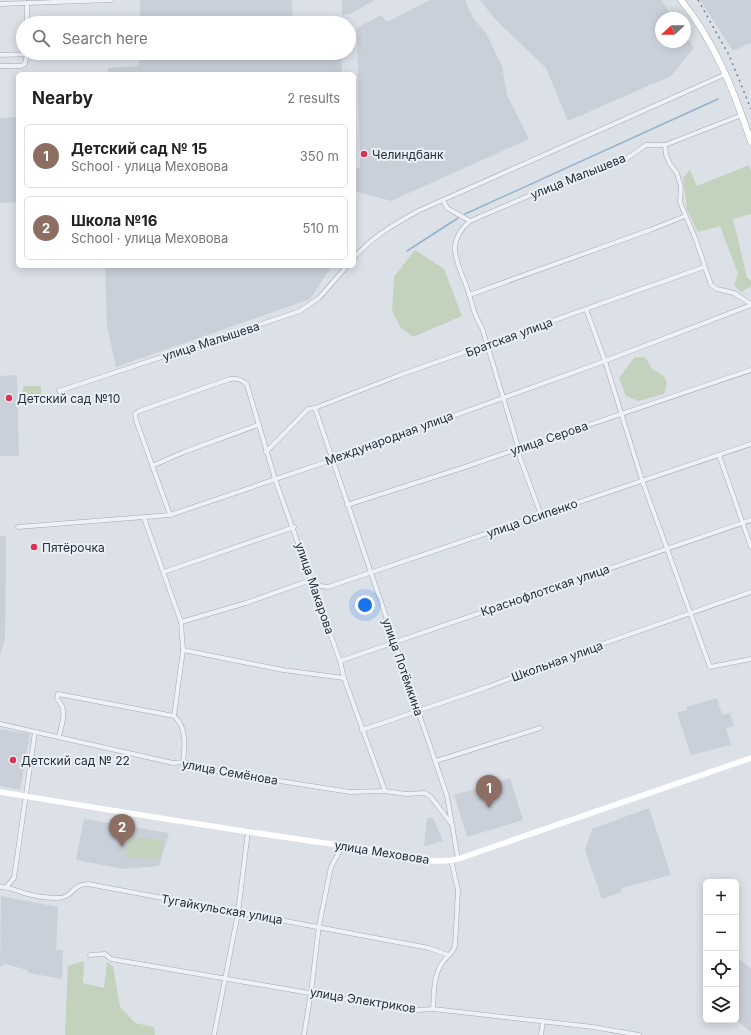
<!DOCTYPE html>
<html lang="en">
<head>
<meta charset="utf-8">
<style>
	:root { --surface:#fff; --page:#f6f6f6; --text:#222; --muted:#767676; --line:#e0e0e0; --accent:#7c3aed }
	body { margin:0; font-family:Inter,sans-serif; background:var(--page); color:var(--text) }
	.controls { position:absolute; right:12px; bottom:12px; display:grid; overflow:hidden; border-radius:6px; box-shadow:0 2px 10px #0003 }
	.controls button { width:36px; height:36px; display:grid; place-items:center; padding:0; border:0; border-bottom:1px solid var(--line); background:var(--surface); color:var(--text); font:20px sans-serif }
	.compass { position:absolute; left:655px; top:12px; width:36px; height:36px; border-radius:50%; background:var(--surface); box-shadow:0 2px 10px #0003; rotate:248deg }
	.you { position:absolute; left:365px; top:605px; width:14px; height:14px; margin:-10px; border:3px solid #fff; border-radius:50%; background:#1a73e8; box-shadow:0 0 0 6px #1a73e833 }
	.badge { display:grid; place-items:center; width:26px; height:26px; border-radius:50%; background:var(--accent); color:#fff; font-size:13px; font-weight:700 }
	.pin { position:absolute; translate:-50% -33px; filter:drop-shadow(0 1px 2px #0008) }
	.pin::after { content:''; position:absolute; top:21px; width:14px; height:12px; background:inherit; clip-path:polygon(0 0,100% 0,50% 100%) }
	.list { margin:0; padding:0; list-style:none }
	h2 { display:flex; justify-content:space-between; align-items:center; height:52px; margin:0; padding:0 16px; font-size:17px }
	h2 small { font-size:13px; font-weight:400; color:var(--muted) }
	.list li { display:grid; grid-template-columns:26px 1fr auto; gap:12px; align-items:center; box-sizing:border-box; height:64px; margin:0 8px 8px; padding:0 8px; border:1px solid var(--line); border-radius:6px }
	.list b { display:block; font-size:15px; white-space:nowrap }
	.list p { margin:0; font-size:13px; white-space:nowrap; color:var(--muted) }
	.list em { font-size:13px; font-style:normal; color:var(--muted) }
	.icon { flex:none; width:22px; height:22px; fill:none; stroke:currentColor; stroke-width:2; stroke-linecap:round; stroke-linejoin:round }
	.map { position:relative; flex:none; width:751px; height:1035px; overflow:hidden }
	.search { position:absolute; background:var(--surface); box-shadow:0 2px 10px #0003; left:16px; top:16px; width:340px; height:44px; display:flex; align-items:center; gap:10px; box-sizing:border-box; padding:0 14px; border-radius:22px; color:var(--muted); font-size:15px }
	.panel { position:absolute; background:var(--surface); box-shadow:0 2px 10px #0003; left:16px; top:72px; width:340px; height:196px; border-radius:6px }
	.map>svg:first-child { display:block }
</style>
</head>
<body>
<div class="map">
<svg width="751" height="1035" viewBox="0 0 751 1035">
	<rect width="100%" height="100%" fill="#dce1e8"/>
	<g fill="#c9d0da">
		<path d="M140,0H292L293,23H140Z"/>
		<path d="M342,0H375L350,14L342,15Z"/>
		<path d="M430,0H465L473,18L486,33L502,66L507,95L529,139L391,201L354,191V169L360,168L357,28L381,15L387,22Z"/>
		<path d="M480,0H661L673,18H661V42H685V35L694,48L671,76L568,121L546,68L494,18Z"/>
		<path d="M700,0H751V43L733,51Z"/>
		<path d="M139,53H341L342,74H108V68L139,66Z"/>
		<path d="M18,117V202L0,203V118Z"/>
		<path d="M105,266H332L310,299L116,367L107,326Z"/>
		<path d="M17,375L19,456H0V376Z"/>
		<path d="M0,536H6V549L5,638L0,655Z"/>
		<path d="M717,698L722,715L730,713L734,726L726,728L731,745L691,755L677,713L687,710L686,707Z"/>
		<path d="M0,729L30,734L20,790L0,786Z"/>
		<path d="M510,778L523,820L467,837L454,795Z"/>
		<path d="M649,808L671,875L622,888L621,892L602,899L585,850L592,829Z"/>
		<path d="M427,818H433L443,841L426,846H424Z"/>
		<path d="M84,819L169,833L159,866L124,869L76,860Z"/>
		<path d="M1,896L58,907L56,950H63L62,979L29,973L27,970L5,964L0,967Z"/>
		<path d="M736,956L751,969V1032L736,1020Z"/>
	</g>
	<g fill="#c3d2bc">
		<path d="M749,165L751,171V214L733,219L747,277L751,281V286L741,292L734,285L738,274L720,226L698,232L687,210L683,178L690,170L697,186Z"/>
		<path d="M415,250L444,269L462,316L413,337L400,327L392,311L394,277Z"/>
		<path d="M645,357L652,369L664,376L667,384L664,394L638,401L626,396L619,378L634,358Z"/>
		<rect x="23" y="386" width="18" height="12"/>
		<path d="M129,837L163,840L160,860L125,857Z"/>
		<path d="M84,961L83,983L104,988L107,962L113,966L120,1007L135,1023L154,1027L155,1035H65L68,966Z"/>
	</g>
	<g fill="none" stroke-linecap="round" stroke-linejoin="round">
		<g stroke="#92b1cc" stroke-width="1.5">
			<path d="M465,214L718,99"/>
			<path d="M407,251L458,218"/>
		</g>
		<g stroke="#a1a8b2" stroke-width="5">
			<g id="street">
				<path d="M0,4L111,0"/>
				<path d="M27,23V3"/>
				<path d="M0,55L68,53"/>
				<path d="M0,66H21L25,64L27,53"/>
				<path d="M665,145L666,155L670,164L677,173L681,187L680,202L696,240L711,285L717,289L734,293L751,304"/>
				<path d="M443,200L447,208L470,221L561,182L583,177L603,167L626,159L646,145H665L742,115"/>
				<path d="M470,221C442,245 460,265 469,294C474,309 473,313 482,328L517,443L520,458L541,515"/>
				<path d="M354,258C371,237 395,224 418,211L726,74"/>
				<path d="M469,295L650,230L685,216"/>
				<path d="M586,309L605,361L642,480L710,667L751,659"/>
				<path d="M59,391L300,311L319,298L347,266"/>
				<path d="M315,408L447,796L458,859"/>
				<path d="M266,452L308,409L315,408L400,375L704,267"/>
				<path d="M719,455L751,547"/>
				<path d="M152,466L184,452L258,425"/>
				<path d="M347,505L462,468L751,370"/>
				<path d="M170,515L136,420L135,414L139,411L230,379C237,378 242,379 247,385L275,479L340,661L344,678L385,791"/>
				<path d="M144,518L181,622L183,650L174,716"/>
				<path d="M18,527L170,515L332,460L605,361L751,305"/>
				<path d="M164,572L294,527"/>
				<path d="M313,585L328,587L751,444"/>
				<path d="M181,622L246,603L311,580"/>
				<path d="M183,650L283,670L344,678"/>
				<path d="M340,661L751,520"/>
				<path d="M174,716C187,727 185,746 183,762"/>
				<path d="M0,724L173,763C182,762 191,761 197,768L350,792L385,791L406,794L425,793L431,797L450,822"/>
				<path d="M362,730L488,687L562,658L751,592"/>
				<path d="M59,736C62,724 68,709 57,699L58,694L174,716"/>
				<path d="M436,761L540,728"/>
				<path d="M7,886L14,878L35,732"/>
				<path d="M0,887C9,887 15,890 24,893C34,896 48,898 58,898C73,898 72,884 88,884L429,948L448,955"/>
				<path d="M90,955L105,954L111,959L391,1007L418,1010L433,1009L593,1027L639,1035"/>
				<path d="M433,1009C434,993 433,977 442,963C446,957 453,953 455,946L458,890L451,860"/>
				<path d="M214,1035L238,913L248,831"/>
				<path d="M304,1035L311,992L319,926L331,867L343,845"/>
				<path d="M541,1035L543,1021"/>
			</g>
		</g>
		<g stroke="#9aa6b4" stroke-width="7">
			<path id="primary" d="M681,0C715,42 734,91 751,142"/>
		</g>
		<use href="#street" stroke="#eff1f6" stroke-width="4"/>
		<path stroke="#fff" stroke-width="5.5" d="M0,792C120,812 241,832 362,848C391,852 429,866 458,859L751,758"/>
		<use href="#primary" stroke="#fff" stroke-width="6"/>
		<path stroke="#748193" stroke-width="1.5" stroke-dasharray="2 4" stroke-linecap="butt" d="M698,0L729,55L751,109"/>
	</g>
	<g fill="#db3254" stroke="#ebf0f5" stroke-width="1.5">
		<circle cx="364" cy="154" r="4"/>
		<circle cx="9" cy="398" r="4"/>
		<circle cx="34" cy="547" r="4"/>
		<circle cx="13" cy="760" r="4"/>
	</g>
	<g text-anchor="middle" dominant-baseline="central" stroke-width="4" stroke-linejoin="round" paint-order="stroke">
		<g font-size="12" fill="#242f3f" stroke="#ebf0f5" text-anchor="start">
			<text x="372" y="154">Челиндбанк</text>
			<text x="17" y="398">Детский сад №10</text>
			<text x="42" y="547">Пятёрочка</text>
			<text x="21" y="760">Детский сад № 22</text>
		</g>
		<g font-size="12" fill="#242f3f" stroke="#ebf0f5">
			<text transform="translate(578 176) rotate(-22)">улица Малышева</text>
			<text transform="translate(509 337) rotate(-20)">Братская улица</text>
			<text transform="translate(211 341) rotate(-18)">улица Малышева</text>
			<text transform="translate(389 438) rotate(-20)">Международная улица</text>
			<text transform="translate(549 438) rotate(-19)">улица Серова</text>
			<text transform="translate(532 518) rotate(-19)">улица Осипенко</text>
			<text transform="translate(315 588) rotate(71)">улица Макарова</text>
			<text transform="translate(545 590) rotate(-19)">Краснофлотская улица</text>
			<text transform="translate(557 661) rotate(-20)">Школьная улица</text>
			<text transform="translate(403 667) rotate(71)">улица Потёмкина</text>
			<text transform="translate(230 772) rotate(10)">улица Семёнова</text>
			<text transform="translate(382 852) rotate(9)">улица Меховова</text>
			<text transform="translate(222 909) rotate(10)">Тугайкульская улица</text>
			<text transform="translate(363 1000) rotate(9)">улица Электриков</text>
		</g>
	</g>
</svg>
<div class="controls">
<button>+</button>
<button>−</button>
<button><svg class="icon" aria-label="locate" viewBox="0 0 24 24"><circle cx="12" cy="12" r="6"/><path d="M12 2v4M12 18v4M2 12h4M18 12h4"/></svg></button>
<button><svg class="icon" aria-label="layers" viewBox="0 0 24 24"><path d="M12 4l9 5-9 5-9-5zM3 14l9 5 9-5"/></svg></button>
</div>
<svg class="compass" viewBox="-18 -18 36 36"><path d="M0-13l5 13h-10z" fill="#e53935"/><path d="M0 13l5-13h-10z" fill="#767676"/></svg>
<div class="you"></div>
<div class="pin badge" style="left:489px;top:808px;background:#8d6e63">1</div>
<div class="pin badge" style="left:122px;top:847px;background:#8d6e63">2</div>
<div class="search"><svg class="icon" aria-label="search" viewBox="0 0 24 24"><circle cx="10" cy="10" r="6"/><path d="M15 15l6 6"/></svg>Search here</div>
<section class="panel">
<h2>Nearby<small>2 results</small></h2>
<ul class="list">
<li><span class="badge" style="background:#8d6e63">1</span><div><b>Детский сад № 15</b><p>School · улица Меховова</p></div><em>350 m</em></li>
<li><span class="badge" style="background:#8d6e63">2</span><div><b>Школа №16</b><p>School · улица Меховова</p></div><em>510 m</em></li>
</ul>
</section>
</div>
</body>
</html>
